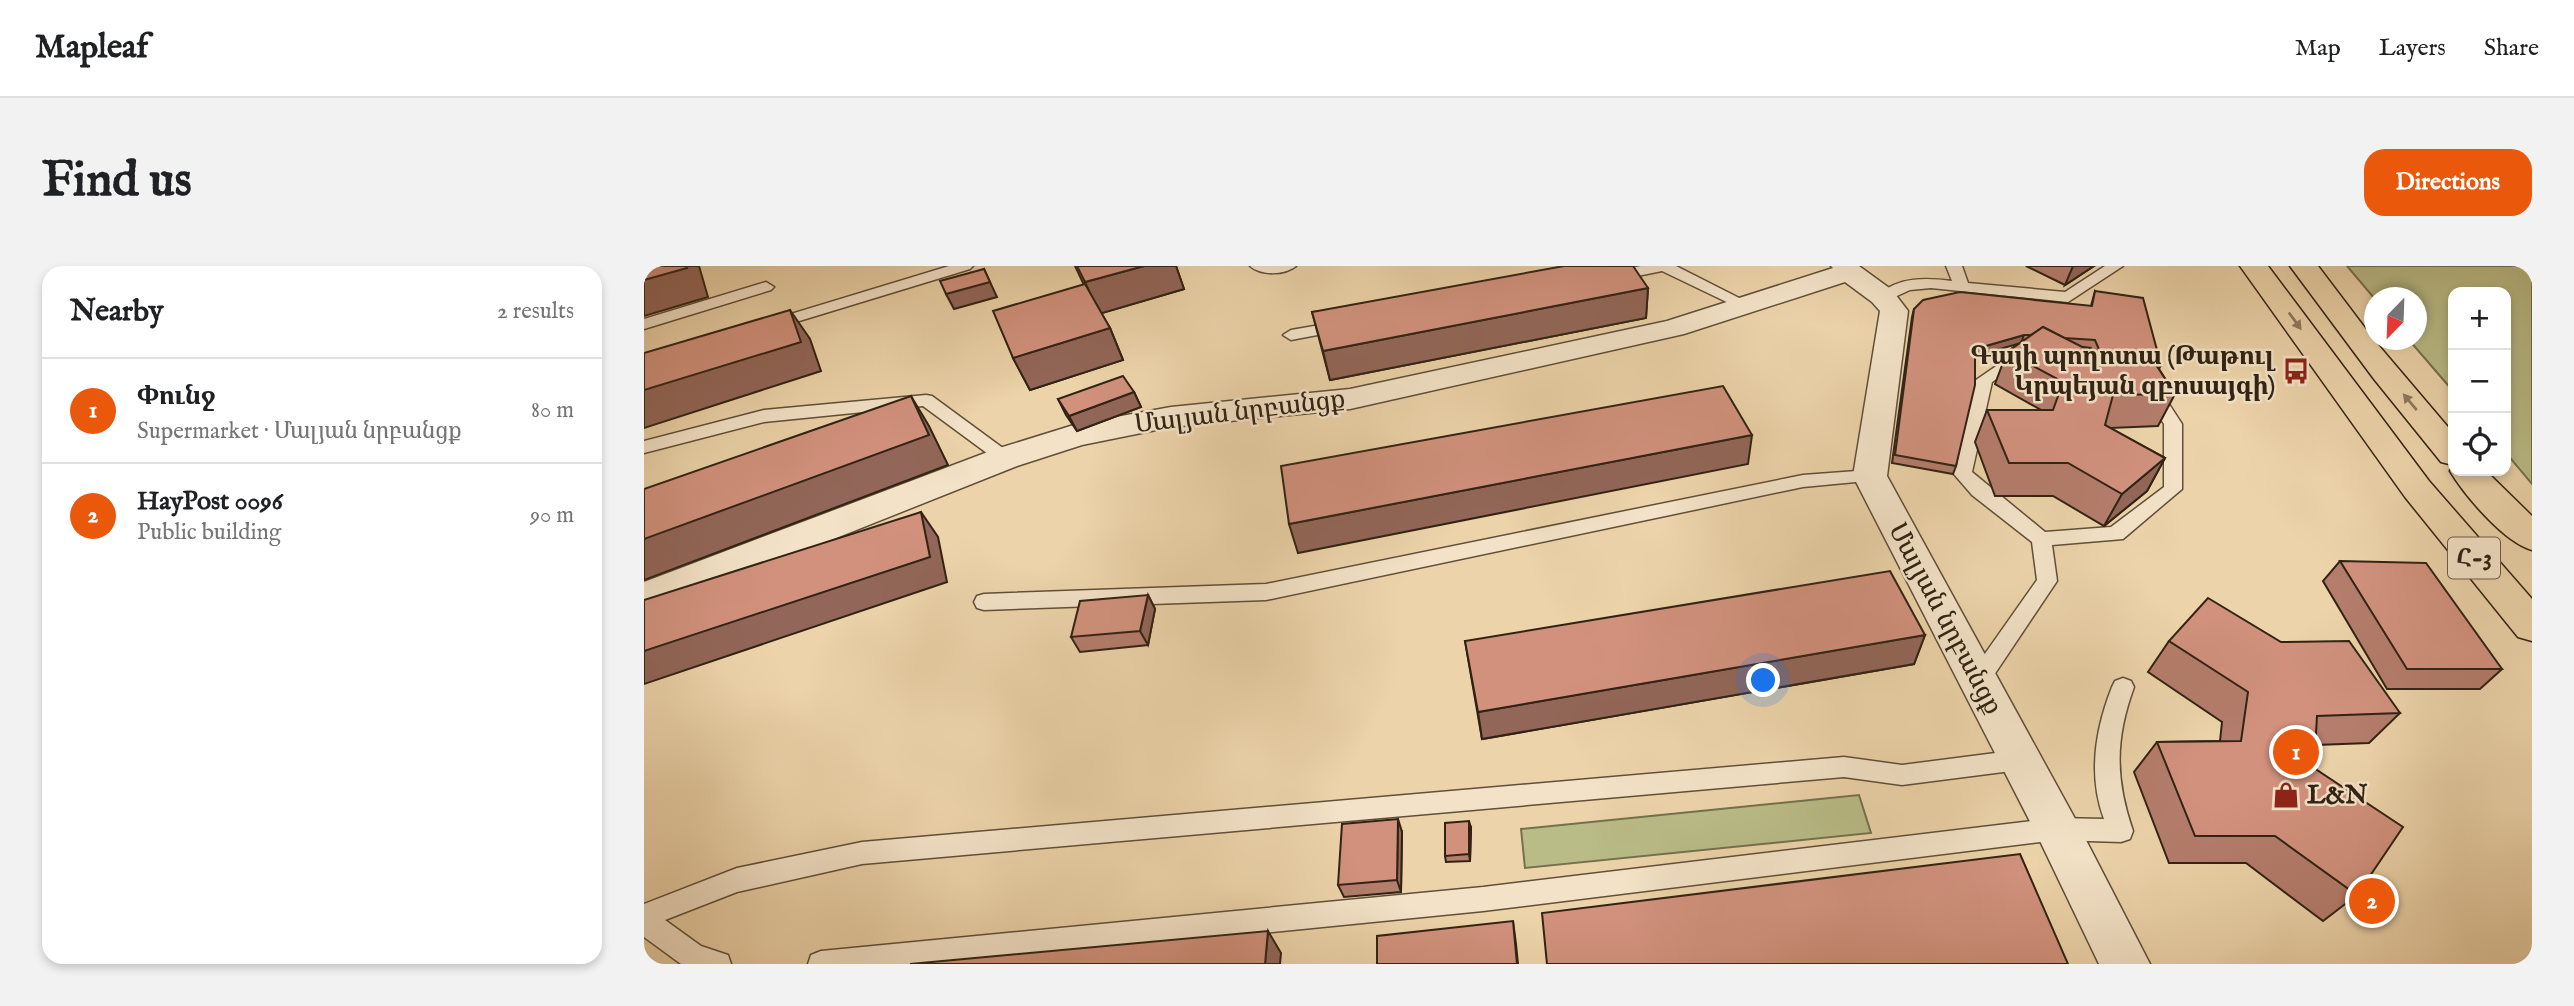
<!DOCTYPE html>
<html lang="en">
<head>
<meta charset="utf-8">
<style>
	:root { --surface:#fff; --page:#f2f2f2; --text:#202124; --muted:#757577; --line:#e0e0e0; --accent:#ea580c }
	body { margin:0; font-family:"IM FELL English","Noto Serif Armenian",serif; background:var(--page); color:var(--text) }
	.controls { position:absolute; right:21px; top:21px; display:grid; overflow:hidden; border-radius:14px; box-shadow:0 4px 10px #0003 }
	.controls button { width:63px; height:63px; display:grid; place-items:center; padding:0; border:0; border-bottom:2px solid var(--line); background:var(--surface); color:var(--text); font:35px sans-serif }
	.compass { position:absolute; left:1720px; top:21px; width:63px; height:63px; border-radius:50%; background:var(--surface); box-shadow:0 4px 10px #0003; rotate:203deg }
	.you { position:absolute; left:1120px; top:415px; width:24px; height:24px; margin:-18px; border:5px solid #fff; border-radius:50%; background:#1a73e8; box-shadow:0 0 0 10px #1a73e833 }
	.badge { display:grid; place-items:center; width:46px; height:46px; border-radius:50%; background:var(--accent); color:#fff; font-size:23px; font-weight:700 }
	.pin { position:absolute; translate:-50% -50%; border:4px solid #fff; box-shadow:0 2px 7px #0006 }
	.list { margin:0; padding:0; list-style:none }
	h2 { display:flex; justify-content:space-between; align-items:center; height:91px; margin:0; padding:0 28px; font-size:30px }
	h2 small { font-size:23px; font-weight:400; color:var(--muted) }
	.list li { display:grid; grid-template-columns:46px 1fr auto; gap:21px; align-items:center; box-sizing:border-box; height:105px; padding:0 28px; border-top:2px solid var(--line) }
	.list b { display:block; font-size:26px; white-space:nowrap }
	.list p { margin:0; font-size:23px; white-space:nowrap; color:var(--muted) }
	.list em { font-size:23px; font-style:normal; color:var(--muted) }
	.icon { flex:none; width:38px; height:38px; fill:none; stroke:currentColor; stroke-width:2; stroke-linecap:round; stroke-linejoin:round }
	.map { position:relative; flex:none; width:1888px; height:698px; overflow:hidden; border-radius:21px }
	header { display:flex; align-items:center; gap:42px; box-sizing:border-box; height:98px; padding:0 35px; background:var(--surface); border-bottom:2px solid var(--line) }
	header strong { font-size:33px }
	nav { display:flex; gap:38px; margin-inline-start:auto; font-size:24px }
	.intro { display:flex; align-items:center; justify-content:space-between; box-sizing:border-box; height:168px; padding:0 42px }
	h1 { margin:0; font-size:49px }
	.button { padding:18px 32px; border-radius:21px; background:var(--accent); color:#fff; font-size:24px; font-weight:700 }
	main { display:flex; gap:42px; padding:0 42px }
	aside { flex:1; background:var(--surface); border-radius:21px; box-shadow:0 4px 10px #0003 }
	.map>svg:first-child { display:block }
</style>
</head>
<body>
<header>
<strong>Mapleaf</strong>
<nav><a>Map</a><a>Layers</a><a>Share</a></nav>
</header>
<div class="intro"><h1>Find us</h1><a class="button">Directions</a></div>
<main>
<aside>
<h2>Nearby<small>2 results</small></h2>
<ul class="list">
<li><span class="badge">1</span><div><b>Փունջ</b><p>Supermarket · Մալյան նրբանցք</p></div><em>80 m</em></li>
<li><span class="badge">2</span><div><b>HayPost 0096</b><p>Public building</p></div><em>90 m</em></li>
</ul>
</aside>
<div class="map">
<svg width="1888" height="698" viewBox="0 0 1888 698">
	<rect width="100%" height="100%" fill="#ecd3a9"/>
	<filter id="stains"><feTurbulence type="fractalNoise" baseFrequency=".00286" numOctaves="4"/><feColorMatrix values="0 0 0 0 .2 0 0 0 0 .09 0 0 0 0 .02 0 0 0 .5 -.17"/></filter>
	<radialGradient id="worn" r=".72"><stop offset=".6" stop-color="#630" stop-opacity="0"/><stop offset="1" stop-color="#630" stop-opacity=".3"/></radialGradient>
	<g fill="#b9bc87" stroke="#75704e" stroke-width="2">
		<path d="M1703,0H1888V218L1862,187V26H1809V125L1765,74H1772V32H1730Z"/>
		<path d="M1215,529L1227,567L881,602L877,563Z"/>
	</g>
	<g fill="none" stroke-linecap="round" stroke-linejoin="round">
		<g stroke="#604f39" stroke-width="3">
			<g id="service">
				<path d="M305,0H329L326,3L129,63L123,65L115,60L117,57Z"/>
				<path d="M606,0H652C641,9 617,10 606,0Z"/>
				<path d="M997,0H1032L1107,38L1099,43L1093,41L1018,5L964,16L956,11L959,8Z"/>
				<path d="M1302,0H1318L1324,17L1421,26L1461,0H1479L1424,36L1287,22L1266,24L1242,35L1234,30C1253,10 1284,12 1308,15Z"/>
				<path d="M122,16L130,21L127,24L0,63V53Z"/>
				<path d="M699,55L705,57L707,60L705,63L647,74L639,69L647,64Z"/>
				<path d="M1380,81L1388,86L1386,90L1348,116L1328,206L1401,266L1467,261L1520,221V158L1497,122L1506,117L1512,118L1538,158V223L1479,273L1408,279L1413,315L1342,421L1334,424L1326,421L1323,415L1326,409L1393,314L1388,276L1328,229L1309,207L1332,114Z"/>
				<path d="M282,129L288,130L367,188L370,192L367,196H355L279,140L120,156L0,187V175L120,144Z"/>
				<path d="M1226,204L1233,206L1235,210L1233,214L1159,221L622,334L340,344L333,342L330,336L333,330L340,328L622,318L1159,209Z"/>
				<path d="M1479,412L1487,415L1490,421C1471,473 1471,513 1489,565L1486,573L1477,576L1413,574L839,645L310,698H164L167,689L177,685L839,621L1413,552L1460,553C1444,510 1451,464 1468,421L1471,415Z"/>
				<path d="M1375,484L1383,487L1387,494L1383,501L1375,504L1258,519L1200,511L218,598L93,626L21,654L57,680L84,689L87,698H37L0,671V638L93,602L218,576L1200,491L1258,499Z"/>
			</g>
		</g>
		<g stroke="#604f39" stroke-width="3">
			<path id="minor" d="M1187,0H1215L1248,24L1264,45L1243,210L1429,549L1506,698H1455L1397,577L1209,210L1236,45L1228,36L1201,16L1040,68L706,143L527,161L438,179L373,200L44,331L0,344V316L349,184L433,158L527,141L706,123L1023,55L1189,2Z"/>
		</g>
		<g stroke="#312314" stroke-width="3">
			<g id="primary">
				<path d="M1596,0H1624L1785,215L1888,333V375L1874,371L1761,231Z"/>
				<path d="M1646,0H1674L1730,74L1809,167V199L1797,196L1730,113Z"/>
				<path d="M1809,200V205H1842L1888,250V284C1860,276 1821,230 1806,205Z"/>
			</g>
		</g>
		<use href="#service" fill="#f3e2c7" fill-rule="evenodd"/>
		<use href="#minor" fill="#f3e2c7" fill-rule="evenodd"/>
		<use href="#primary" fill="#ecd3a9" fill-rule="evenodd"/>
	</g>
	<g fill="#b47d6c" stroke="#312314" stroke-width="2" fill-rule="evenodd">
		<path d="M431,0H532L540,23L457,47L466,62L479,94L386,124L369,92L440,19Z"/>
		<path d="M1382,0H1450L1421,19Z"/>
		<path d="M1004,22L1002,52L686,114L668,46Z"/>
		<path d="M1451,25L1517,99L1515,103L1531,128L1514,160L1465,162L1521,192L1503,225L1460,260L1409,230H1351L1331,176L1343,144H1397L1351,118L1363,86L1375,77L1331,90L1312,200L1309,208L1248,197L1268,51L1270,43L1447,40ZM1439,81L1447,82L1449,86Z"/>
		<path d="M490,126L497,141L433,165L422,149L414,133Z"/>
		<path d="M1696,295L1858,403L1836,423H1743L1679,315Z"/>
		<path d="M504,329L511,343L504,379L436,386L427,371Z"/>
		<path d="M1281,369L1270,398L838,473L821,375Z"/>
		<path d="M1525,375L1637,376L1756,447L1725,477L1672,479L1670,502L1713,629L1679,655L1602,597H1525L1490,506L1513,476L1576,475L1578,456L1504,406Z"/>
		<path d="M827,562L826,595L802,596L801,590Z"/>
		<path d="M758,566L757,626L700,631L694,619Z"/>
	</g>
	<g fill="#926658" stroke="#312314" stroke-width="2">
		<path d="M42,0H55L64,31L0,50V14Z"/>
		<path d="M500,0H532L540,23L455,48L441,16Z"/>
		<path d="M1429,0H1450L1421,19Z"/>
		<path d="M340,3L353,31L310,43L302,28Z"/>
		<path d="M1004,22L1002,52L686,114L679,85Z"/>
		<path d="M146,44L166,73L177,105L0,162V124Z"/>
		<path d="M466,62L479,94L386,124L369,92Z"/>
		<path d="M1380,69L1377,77L1328,91L1331,83Z"/>
		<path d="M490,126L497,141L433,165L425,150Z"/>
		<path d="M267,130L285,160L304,199L0,314V273Z"/>
		<path d="M1108,169L1104,198L654,287L645,258Z"/>
		<path d="M1521,192L1503,225L1460,260L1478,228Z"/>
		<path d="M277,246L294,271L303,316L0,418V385Z"/>
		<path d="M504,329L511,343L504,379L496,365Z"/>
		<path d="M1281,369L1270,398L838,473L834,446Z"/>
		<path d="M754,553L758,566L757,626L753,614Z"/>
		<path d="M825,555L827,562L826,595L825,588Z"/>
		<path d="M869,655L872,678L874,698H873Z"/>
		<path d="M624,665L637,687L636,698H621Z"/>
	</g>
	<g fill="#d1917d" stroke="#312314" stroke-width="2">
		<path d="M0,0H42L43,2L0,14Z"/>
		<path d="M433,0H500L441,16Z"/>
		<path d="M920,0H989L1004,22L679,85L668,46Z"/>
		<path d="M340,3L346,16L302,28L296,15Z"/>
		<path d="M441,18L466,62L369,92L349,45Z"/>
		<path d="M1451,25L1499,32L1517,99L1512,98L1503,85L1456,86L1451,74L1420,72L1399,61L1387,69H1380L1331,83V119L1312,200L1251,189L1270,43L1279,34L1316,26L1448,40Z"/>
		<path d="M146,44L157,76L0,124V87Z"/>
		<path d="M1399,61L1450,87L1503,85L1531,128L1469,129L1461,159L1521,192L1478,228L1424,197H1365L1343,144H1409L1419,116L1363,86Z"/>
		<path d="M479,110L490,126L425,150L414,133Z"/>
		<path d="M1079,120L1108,169L645,258L637,200Z"/>
		<path d="M267,130L285,169L0,273V223Z"/>
		<path d="M277,246L286,291L0,385V334Z"/>
		<path d="M1696,295L1782,297L1858,403H1763Z"/>
		<path d="M1246,305L1281,369L834,446L821,375Z"/>
		<path d="M504,329L496,365L427,371L436,335Z"/>
		<path d="M1564,332L1637,376L1705,375L1756,447L1673,450L1670,502L1759,561L1713,629L1631,570H1551L1513,476L1597,475L1604,426L1525,375Z"/>
		<path d="M754,553L753,614L694,619L698,558Z"/>
		<path d="M825,555V588L801,590V557Z"/>
		<path d="M1376,588L1424,698H903L898,647Z"/>
		<path d="M869,655L873,698H733V670Z"/>
		<path d="M624,665L621,698H266Z"/>
	</g>
	<defs><path id="oneway-solid" d="M-6-.8H1V-3.2L6.5 0L1 3.2V.8H-6Z" transform="scale(1.75)"/></defs>
	<g fill="#8e7b5e">
		<use href="#oneway-solid" transform="translate(1651 55) rotate(54)"/>
		<use href="#oneway-solid" transform="translate(1766 136) rotate(-130)"/>
	</g>
	<defs>
		<g id="bus-bare" transform="scale(2.1)"><path d="M-5-6H5V4H4V6H2V4H-2V6H-4V4H-5ZM-3.5-4V0h7V-4ZM-3.5 1.2v1.5H-2V1.2ZM2 1.2v1.5H3.5V1.2Z" fill="#8f2418" stroke="#f3e2c7" stroke-width="2.5" paint-order="stroke"/></g>
		<g id="shop-bare" transform="scale(2.1)"><path d="M-5-2.5h2.3a2.7 3.5 0 0 1 5.4 0H5L5.5 6h-11ZM-1.5-2.5h3a1.5 2.3 0 0 0-3 0Z" fill="#8f2418" stroke="#f3e2c7" stroke-width="2.5" paint-order="stroke"/></g>
	</defs>
	<g fill-rule="evenodd">
		<use href="#bus-bare" x="1652" y="105"/>
		<use href="#shop-bare" x="1642" y="529"/>
	</g>
	<g text-anchor="middle" dominant-baseline="central" stroke-width="5" stroke-linejoin="round" paint-order="stroke">
		<rect fill="#f3e2c7" stroke="#6b5c4a" stroke-width="2" x="1804" y="271.5" width="52" height="41" rx="5"/>
		<g font-size="24" font-weight="bold" fill="#312314">
			<text x="1830" y="292">Հ-3</text>
		</g>
		<g font-size="26" font-weight="bold" fill="#312314" stroke="#f3e2c7" text-anchor="end">
			<text x="1631" y="90">Գայի պողոտա (Թաթուլ<tspan x="1631" dy="30">Կրպեյան զբոսայգի)</tspan></text>
			<text x="1663" y="529" text-anchor="start">L&amp;N</text>
		</g>
		<g font-size="26" fill="#312314" stroke="#f3e2c7">
			<text transform="translate(596 146) rotate(-7)">Մալյան նրբանցք</text>
			<text transform="translate(1301 353) rotate(62)">Մալյան նրբանցք</text>
		</g>
	</g>
	<rect width="100%" height="100%" filter="url(#stains)"/>
	<rect width="100%" height="100%" fill="url(#worn)"/>
</svg>
<div class="controls">
<button>+</button>
<button>−</button>
<button><svg class="icon" aria-label="locate" viewBox="0 0 24 24"><circle cx="12" cy="12" r="6"/><path d="M12 2v4M12 18v4M2 12h4M18 12h4"/></svg></button>
</div>
<svg class="compass" viewBox="-18 -18 36 36"><path d="M0-13l5 13h-10z" fill="#e53935"/><path d="M0 13l5-13h-10z" fill="#757577"/></svg>
<div class="you"></div>
<div class="pin badge" style="left:1652px;top:486px">1</div>
<div class="pin badge" style="left:1728px;top:635px">2</div>
</div>
</main>
</body>
</html>
